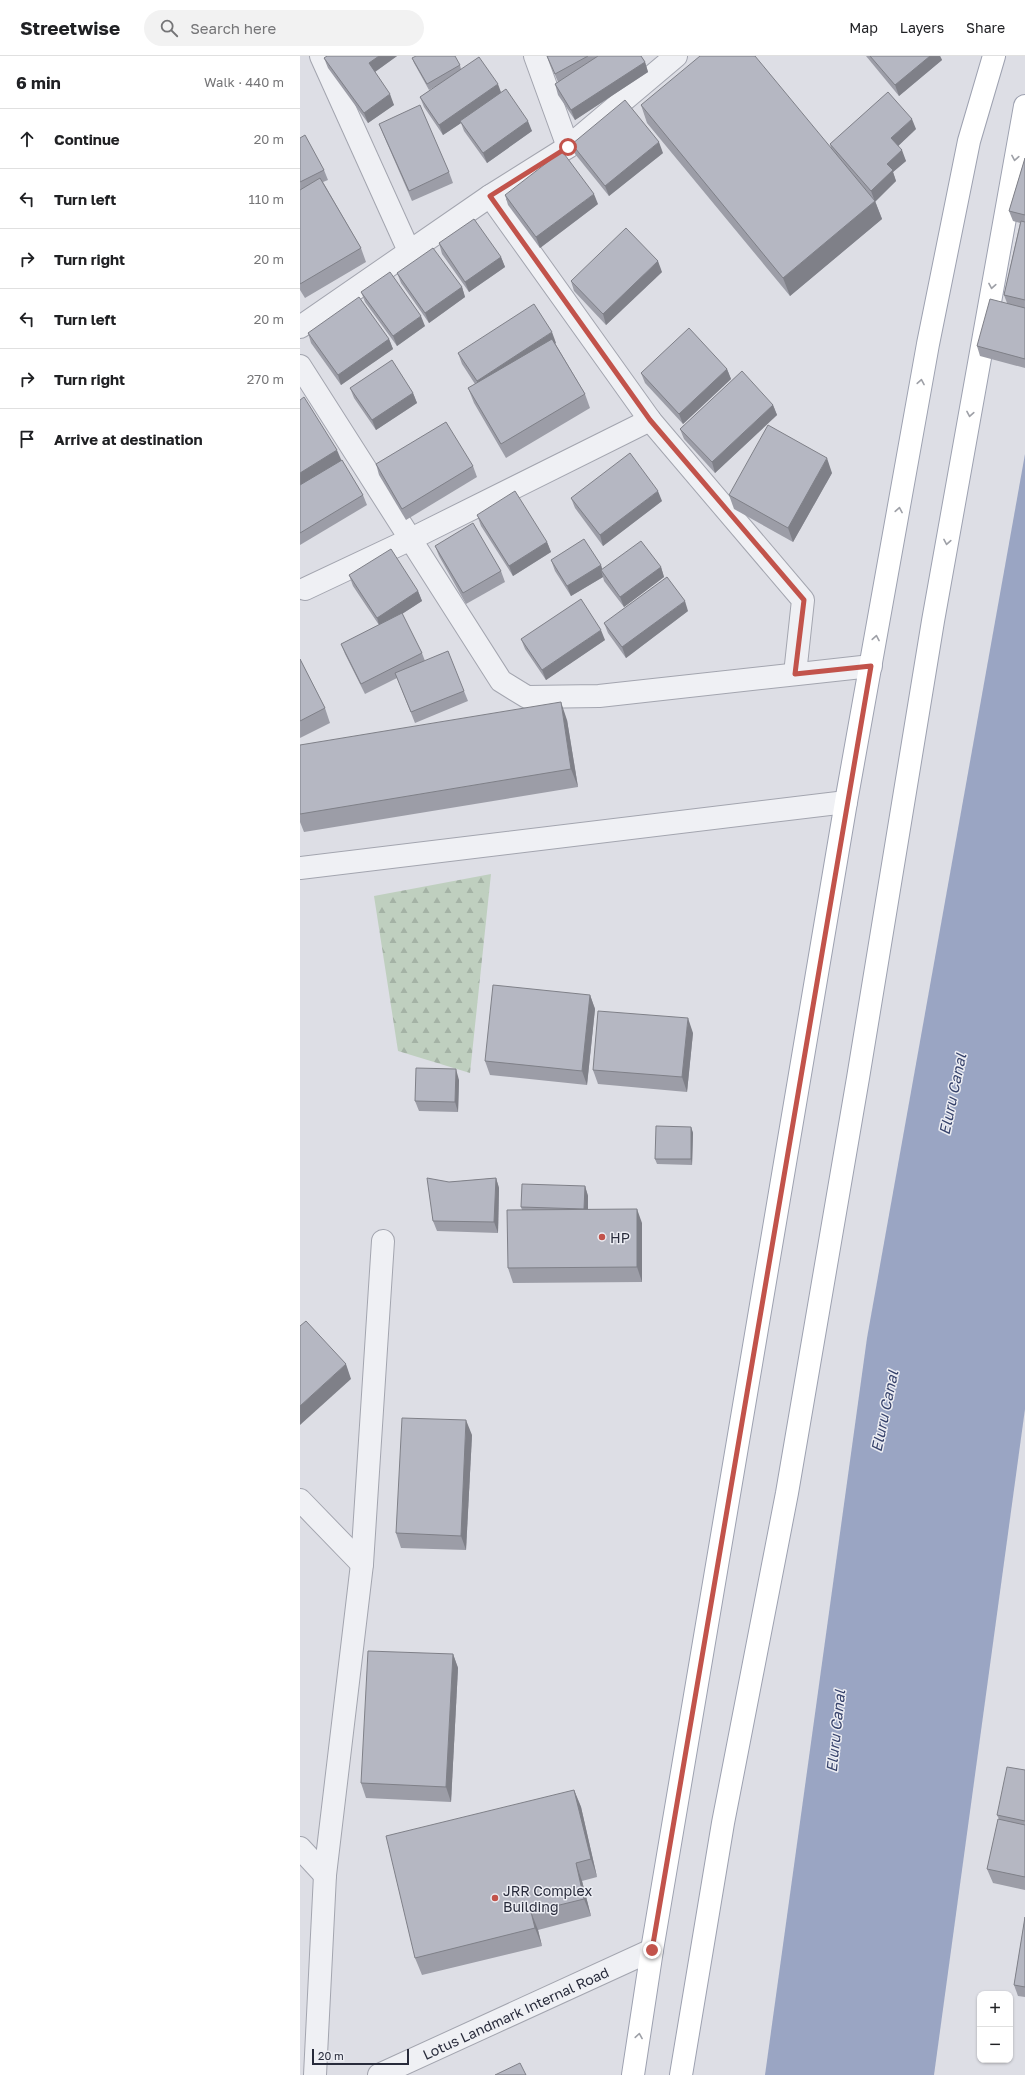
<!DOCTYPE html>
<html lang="en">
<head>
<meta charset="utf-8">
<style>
	:root { --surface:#fff; --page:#f2f2f2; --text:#202124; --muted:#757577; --line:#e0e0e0 }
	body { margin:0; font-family:"Golos Text",sans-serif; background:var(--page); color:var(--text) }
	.controls { position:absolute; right:12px; bottom:12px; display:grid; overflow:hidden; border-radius:8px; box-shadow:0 1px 3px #0004 }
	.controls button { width:36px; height:36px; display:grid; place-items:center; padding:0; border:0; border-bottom:1px solid var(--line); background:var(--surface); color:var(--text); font:20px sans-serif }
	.scale { position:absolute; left:12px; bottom:10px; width:97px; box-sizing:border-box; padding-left:4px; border:2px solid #282b3b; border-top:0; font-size:11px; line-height:14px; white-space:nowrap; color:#282b3b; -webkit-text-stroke:3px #ecedf3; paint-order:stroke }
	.stop { position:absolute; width:12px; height:12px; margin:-9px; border:3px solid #c2534b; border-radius:50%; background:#fff }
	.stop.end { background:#c2534b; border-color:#fff; box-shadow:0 1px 4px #0008 }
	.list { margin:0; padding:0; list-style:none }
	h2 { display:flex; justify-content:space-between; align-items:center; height:52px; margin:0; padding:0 16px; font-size:17px }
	h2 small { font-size:13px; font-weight:400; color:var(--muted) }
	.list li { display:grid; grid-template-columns:26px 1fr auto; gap:12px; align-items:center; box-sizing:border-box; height:60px; padding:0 16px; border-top:1px solid var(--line) }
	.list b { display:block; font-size:15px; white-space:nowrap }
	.list em { font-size:13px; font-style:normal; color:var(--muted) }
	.icon { flex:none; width:22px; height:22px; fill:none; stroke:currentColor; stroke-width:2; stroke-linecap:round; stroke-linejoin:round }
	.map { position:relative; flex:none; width:725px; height:2019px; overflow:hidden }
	header { display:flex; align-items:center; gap:24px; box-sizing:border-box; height:56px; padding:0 20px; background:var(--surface); border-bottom:1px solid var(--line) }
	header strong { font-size:19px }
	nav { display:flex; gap:22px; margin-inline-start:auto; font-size:14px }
	.search { width:280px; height:36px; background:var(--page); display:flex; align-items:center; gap:10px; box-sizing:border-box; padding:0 14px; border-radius:22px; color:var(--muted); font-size:15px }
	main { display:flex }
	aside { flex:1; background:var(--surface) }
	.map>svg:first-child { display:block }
</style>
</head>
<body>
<header>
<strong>Streetwise</strong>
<div class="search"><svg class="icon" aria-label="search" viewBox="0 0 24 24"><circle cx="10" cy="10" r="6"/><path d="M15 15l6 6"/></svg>Search here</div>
<nav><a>Map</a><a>Layers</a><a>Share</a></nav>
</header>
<main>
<aside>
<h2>6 min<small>Walk · 440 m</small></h2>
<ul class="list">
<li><svg class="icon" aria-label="ahead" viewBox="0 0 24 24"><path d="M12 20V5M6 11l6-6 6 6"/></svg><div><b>Continue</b></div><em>20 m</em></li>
<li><svg class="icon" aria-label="left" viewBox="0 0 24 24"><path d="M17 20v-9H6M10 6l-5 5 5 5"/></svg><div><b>Turn left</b></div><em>110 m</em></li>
<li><svg class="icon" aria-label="right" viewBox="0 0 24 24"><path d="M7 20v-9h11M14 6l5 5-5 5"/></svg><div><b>Turn right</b></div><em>20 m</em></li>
<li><svg class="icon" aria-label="left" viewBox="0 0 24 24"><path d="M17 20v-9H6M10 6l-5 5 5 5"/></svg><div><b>Turn left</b></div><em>20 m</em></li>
<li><svg class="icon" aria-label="right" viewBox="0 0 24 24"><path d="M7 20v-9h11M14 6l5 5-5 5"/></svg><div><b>Turn right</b></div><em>270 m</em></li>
<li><svg class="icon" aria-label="arrive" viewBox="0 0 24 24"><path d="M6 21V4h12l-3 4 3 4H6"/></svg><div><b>Arrive at destination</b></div></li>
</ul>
</aside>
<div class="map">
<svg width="725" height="2019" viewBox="0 0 725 2019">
	<defs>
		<pattern id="forest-firs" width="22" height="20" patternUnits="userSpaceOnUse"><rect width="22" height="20" fill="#bfcfbf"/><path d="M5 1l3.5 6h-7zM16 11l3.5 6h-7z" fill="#a4b2a5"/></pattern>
	</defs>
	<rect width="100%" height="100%" fill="#dddee5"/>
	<path fill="url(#forest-firs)" d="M191,818L170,1017L98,995L74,840Z"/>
	<path fill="#9aa5c3" d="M725,398V1353L634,2019H465L567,1282Z"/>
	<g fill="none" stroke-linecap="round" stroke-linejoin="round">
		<g stroke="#a3a5af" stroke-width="24">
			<g id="minor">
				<path d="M21,0L109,195"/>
				<path d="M235,0L268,91"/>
				<path d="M190,140L350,364L503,544L495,618"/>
				<path d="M0,271L190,140L268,91L376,0"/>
				<path d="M0,310L201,625L227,641L299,640L571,610"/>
				<path d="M5,533L111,483L350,364"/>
				<path d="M0,812L546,746"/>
				<path d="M0,1444L62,1508"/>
				<path d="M0,1792L25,1819"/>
				<path d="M15,2019L25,1819L62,1508L83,1185"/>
				<path id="s1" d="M79,2019L352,1894"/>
			</g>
		</g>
		<g stroke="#9da1b0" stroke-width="24">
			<g id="primary">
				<path d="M333,2019L352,1894L546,746L628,288L669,85L694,0"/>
				<path d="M381,2019L423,1767L487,1437L558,1022L633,565L725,50"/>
			</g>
		</g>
		<use href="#minor" stroke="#eff0f4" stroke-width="22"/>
		<use href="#primary" stroke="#fff" stroke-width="22"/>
	</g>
	<g fill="#9c9da7">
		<path d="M27,0H97L75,16L94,49L68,67L28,12L24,2Z"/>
		<path d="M247,0H341L345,6L348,16L275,64L258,39L255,28L258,26Z"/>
		<path d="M566,0H640L642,4L599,40Z"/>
		<path d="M112,2L160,9L161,13L201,36L232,75L187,107L164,75L161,67L143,79L124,51L120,41L138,29L129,34L114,7Z"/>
		<path d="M341,49L531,92L530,88L616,73L598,90L606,105L593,116L596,125L575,145L582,163L490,240L347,67Z"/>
		<path d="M79,68L149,116L153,127L112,145L83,78Z"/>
		<path d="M0,82L24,114L28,124L23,126L61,192L66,206L5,242L0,234Z"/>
		<path d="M272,88L363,97L309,140L275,98Z"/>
		<path d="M725,102V312L680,300L677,290L707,247L704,239L720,167L713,165L709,155Z"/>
		<path d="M205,139L298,148L240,192L208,149Z"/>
		<path d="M139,187L201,201L205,211L169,236L142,198Z"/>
		<path d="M362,216L306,269L274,235L271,225Z"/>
		<path d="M97,217L162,231L165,241L129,267L101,227Z"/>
		<path d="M61,236L125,270L97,290L65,246Z"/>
		<path d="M8,277L89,283L93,293L41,329L11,287Z"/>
		<path d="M255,287L285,338L290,352L206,402L174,347L168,332L175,328L162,308L158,297L256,287Z"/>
		<path d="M427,313L431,323L383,368L345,327L341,317Z"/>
		<path d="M50,332L113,337L117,347L76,374L54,342Z"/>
		<path d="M0,344L41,405L63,439L67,449L0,489Z"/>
		<path d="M473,349L477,359L415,417L384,383L380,373Z"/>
		<path d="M76,408L173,410L177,421L106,464L79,419Z"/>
		<path d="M532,417L493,486L434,453L429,439Z"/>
		<path d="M271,442L362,445L303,490L275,452Z"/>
		<path d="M177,459L247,486L251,496L213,520L181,470Z"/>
		<path d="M135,490L201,515L205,526L166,548L139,500Z"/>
		<path d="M251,504L301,509L302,513L361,511L364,521L324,551L304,525L303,521L271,540L255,515Z"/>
		<path d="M49,519L118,535L122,545L102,558L122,597L125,605L164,635L168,645L115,667L97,622L65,638L45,598L41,588L79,569L53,530Z"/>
		<path d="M388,555L326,602L308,577L304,567Z"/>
		<path d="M221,583L305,584L246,624L225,593Z"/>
		<path d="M0,603L25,652L30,667L0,682Z"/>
		<path d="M267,664L278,731L4,776L0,766V758Z"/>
		<path d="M290,939L295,953L287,1029L190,1019L185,1005Z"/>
		<path d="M393,977L387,1036L298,1028L293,1014Z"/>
		<path d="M159,1024L158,1056L119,1055L115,1045Z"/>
		<path d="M391,1071L393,1077L392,1109L357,1108L355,1103Z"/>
		<path d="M196,1122L199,1132L198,1177L137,1175L133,1165L149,1126Z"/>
		<path d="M285,1130L288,1140V1153L342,1167V1226L213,1227L208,1212L222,1154L221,1151Z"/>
		<path d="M172,1379L166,1494L101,1492L96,1477Z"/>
		<path d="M153,1598L158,1612L151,1746L66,1742L61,1727Z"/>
		<path d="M725,1714V1834L693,1827L687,1813L699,1763L697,1759Z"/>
		<path d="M274,1734L281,1751L297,1821L282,1825L291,1860L238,1874L242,1890L122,1919L115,1902Z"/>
		<path d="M725,1861V1941L718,1940L714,1929Z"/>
	</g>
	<g fill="#7f8088">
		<path d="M79,0H97L72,18L69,7Z"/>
		<path d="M630,0H640L642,4L599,40L595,29Z"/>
		<path d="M345,6L348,16L275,64L271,54Z"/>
		<path d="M198,28L202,39L160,65L161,67L143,79L139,69Z"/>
		<path d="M90,38L94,49L68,67L64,57Z"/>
		<path d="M612,63L616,73L595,93L591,82Z"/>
		<path d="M228,65L232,75L187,107L183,97Z"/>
		<path d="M359,86L363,97L309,140L305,130Z"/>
		<path d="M602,94L606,105L593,116L596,125L575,146L571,135L587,108Z"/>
		<path d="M294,138L298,148L240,192L236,181Z"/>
		<path d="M575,145L582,163L490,240L483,222Z"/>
		<path d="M201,201L205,211L169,236L165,226Z"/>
		<path d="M358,205L362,216L306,269L303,258Z"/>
		<path d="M162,231L165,241L129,267L125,257Z"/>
		<path d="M121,260L125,270L97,290L93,280Z"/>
		<path d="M252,276L256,287L180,336L177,325Z"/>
		<path d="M89,283L93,293L41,329L38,319Z"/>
		<path d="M427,313L431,323L383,368L379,358Z"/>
		<path d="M113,337L117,347L76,374L72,364Z"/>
		<path d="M473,349L477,359L415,417L412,406Z"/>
		<path d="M37,394L43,408L0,435V417Z"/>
		<path d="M527,402L532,417L493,486L488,472Z"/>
		<path d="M358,435L362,445L303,490L300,479Z"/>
		<path d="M247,486L251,496L213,520L209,510Z"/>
		<path d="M301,509L304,520L301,514L303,521L271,540L267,530Z"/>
		<path d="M361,511L364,521L324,551L320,541Z"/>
		<path d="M118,535L122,545L80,572L77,562Z"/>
		<path d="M385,545L388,555L326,602L322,591Z"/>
		<path d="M301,574L305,584L246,624L242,614Z"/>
		<path d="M261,646L267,664L278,731L271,713Z"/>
		<path d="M290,939L295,953L287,1029L282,1015Z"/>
		<path d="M388,962L393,977L387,1036L382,1021Z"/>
		<path d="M156,1013L159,1024L158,1056L155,1046Z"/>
		<path d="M391,1071L393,1077L392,1109L391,1103Z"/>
		<path d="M196,1122L199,1132L198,1177L194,1166Z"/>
		<path d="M285,1130L288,1140V1163L284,1153Z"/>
		<path d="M337,1153L342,1167V1226L337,1211Z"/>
		<path d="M46,1308L51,1323L0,1369V1350Z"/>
		<path d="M166,1364L172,1379L166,1494L161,1480Z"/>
		<path d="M153,1598L158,1612L151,1746L146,1731Z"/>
		<path d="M274,1734L281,1751L297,1821L291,1803Z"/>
		<path d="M276,1807L282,1825L291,1860L284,1843Z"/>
		<path d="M231,1856L238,1874L242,1890L235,1872Z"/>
	</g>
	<g fill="#b5b7c2" stroke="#7f8088">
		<path d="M27,0H79L69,7L90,38L64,57L24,2Z"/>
		<path d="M116,0H155L160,9L127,28L112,2Z"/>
		<path d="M247,0H288L255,18Z"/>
		<path d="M298,0H341L345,6L271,54L255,28Z"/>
		<path d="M400,0H455L575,145L483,222L341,49Z"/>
		<path d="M570,0H630L595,29Z"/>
		<path d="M179,1L198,28L139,69L120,41Z"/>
		<path d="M206,33L228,65L183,97L160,65Z"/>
		<path d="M588,36L612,63L591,82L602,94L587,108L593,114L571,135L530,88Z"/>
		<path d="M325,44L359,86L305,130L272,88Z"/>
		<path d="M120,49L149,116L109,135L79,68Z"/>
		<path d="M5,79L24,114L0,126V82Z"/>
		<path d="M262,95L294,138L236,181L205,139Z"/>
		<path d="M725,102V159L709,155Z"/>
		<path d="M20,122L61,192L0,228V134Z"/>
		<path d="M174,163L201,201L165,226L139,187Z"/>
		<path d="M721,165L725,166V244L704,239Z"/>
		<path d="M326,172L358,205L303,258L271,225Z"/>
		<path d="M133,192L162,231L125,257L97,217Z"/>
		<path d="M90,216L121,260L93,280L61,236Z"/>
		<path d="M59,241L89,283L38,319L8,277Z"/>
		<path d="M690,243L725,252V303L677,290Z"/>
		<path d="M234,248L252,276L177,325L158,297Z"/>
		<path d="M389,272L427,313L379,358L341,317Z"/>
		<path d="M252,283L285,338L201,388L168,332Z"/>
		<path d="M92,304L113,337L72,364L50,332Z"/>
		<path d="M442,315L473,349L412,406L380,373Z"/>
		<path d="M4,341L37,394L0,417V344Z"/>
		<path d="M146,366L173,410L102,453L76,408Z"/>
		<path d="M468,369L527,402L488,472L429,439Z"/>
		<path d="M330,397L358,435L300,479L271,442Z"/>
		<path d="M42,404L63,439L0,477V429Z"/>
		<path d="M215,435L247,486L209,510L177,459Z"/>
		<path d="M173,467L201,515L163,537L135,490Z"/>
		<path d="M284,483L301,509L267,530L251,504Z"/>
		<path d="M341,485L361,511L320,541L301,514Z"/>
		<path d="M91,493L118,535L77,562L49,519Z"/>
		<path d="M367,521L385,545L322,591L304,567Z"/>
		<path d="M281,543L301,574L242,614L221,583Z"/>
		<path d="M102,557L122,597L61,628L41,588Z"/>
		<path d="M148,595L164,635L111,656L95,617Z"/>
		<path d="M0,603L25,652L0,665Z"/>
		<path d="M261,646L271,713L0,758V689Z"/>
		<path d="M193,929L290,939L282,1015L185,1005Z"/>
		<path d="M298,955L388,962L382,1021L293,1014Z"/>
		<path d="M116,1012L156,1013L155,1046L115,1045Z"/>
		<path d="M356,1070L391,1071V1103H355Z"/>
		<path d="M127,1122L149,1126L196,1122L194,1166L133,1165Z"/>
		<path d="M222,1128L285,1130L284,1153L221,1151Z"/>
		<path d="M337,1153V1211L208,1212L207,1154Z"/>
		<path d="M6,1265L46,1308L0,1350V1270Z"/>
		<path d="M102,1362L166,1364L161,1480L96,1477Z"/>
		<path d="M68,1595L153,1598L146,1731L61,1727Z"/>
		<path d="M707,1711L725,1714V1765L697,1759Z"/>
		<path d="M274,1734L291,1803L276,1807L284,1843L231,1856L235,1872L115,1902L86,1780Z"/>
		<path d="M698,1763L725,1769V1821L687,1813Z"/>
		<path d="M725,1861V1931L714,1929Z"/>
		<path d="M220,2007L226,2019H195Z"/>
	</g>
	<defs><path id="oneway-chevron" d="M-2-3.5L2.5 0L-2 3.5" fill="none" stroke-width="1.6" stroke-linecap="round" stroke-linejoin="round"/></defs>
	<g stroke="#9ea0a7">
		<use href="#oneway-chevron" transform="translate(715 102) rotate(100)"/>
		<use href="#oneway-chevron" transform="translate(692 230) rotate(100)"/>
		<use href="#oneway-chevron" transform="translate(621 326) rotate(-80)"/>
		<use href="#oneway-chevron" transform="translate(670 358) rotate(100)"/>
		<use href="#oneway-chevron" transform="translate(599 454) rotate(-80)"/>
		<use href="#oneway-chevron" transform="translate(647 486) rotate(100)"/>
		<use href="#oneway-chevron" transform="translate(576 582) rotate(-80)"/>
		<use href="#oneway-chevron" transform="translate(339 1980) rotate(-81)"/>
	</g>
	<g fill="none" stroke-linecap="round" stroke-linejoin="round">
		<path stroke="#c2534b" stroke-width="5" d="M268,91L190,140L350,364L504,544L495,618L571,610L352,1894"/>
	</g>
	<g fill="#c2534b" stroke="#ecedf3" stroke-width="1.5">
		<circle cx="302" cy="1181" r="4"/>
		<circle cx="195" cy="1842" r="4"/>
	</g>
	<g text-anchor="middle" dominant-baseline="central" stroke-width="3" stroke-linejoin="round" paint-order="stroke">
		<g font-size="14" fill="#282b3b" stroke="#ecedf3" text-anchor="start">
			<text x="310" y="1181">HP</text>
			<text x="203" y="1834">JRR Complex<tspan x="203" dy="16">Building</tspan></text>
		</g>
		<g font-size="14" fill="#282b3b" stroke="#ecedf3">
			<text stroke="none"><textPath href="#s1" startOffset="150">Lotus Landmark Internal Road</textPath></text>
		</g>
		<g font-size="15" font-style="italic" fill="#36426b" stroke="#ecedf3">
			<text transform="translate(652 1038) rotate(-78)">Eluru Canal</text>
			<text transform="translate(584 1355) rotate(-78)">Eluru Canal</text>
			<text transform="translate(535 1675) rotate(-84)">Eluru Canal</text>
		</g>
	</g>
</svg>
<div class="controls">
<button>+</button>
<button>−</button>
</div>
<div class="scale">20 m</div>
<div class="stop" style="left:268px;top:91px"></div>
<div class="stop end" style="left:352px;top:1894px"></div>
</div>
</main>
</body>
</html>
